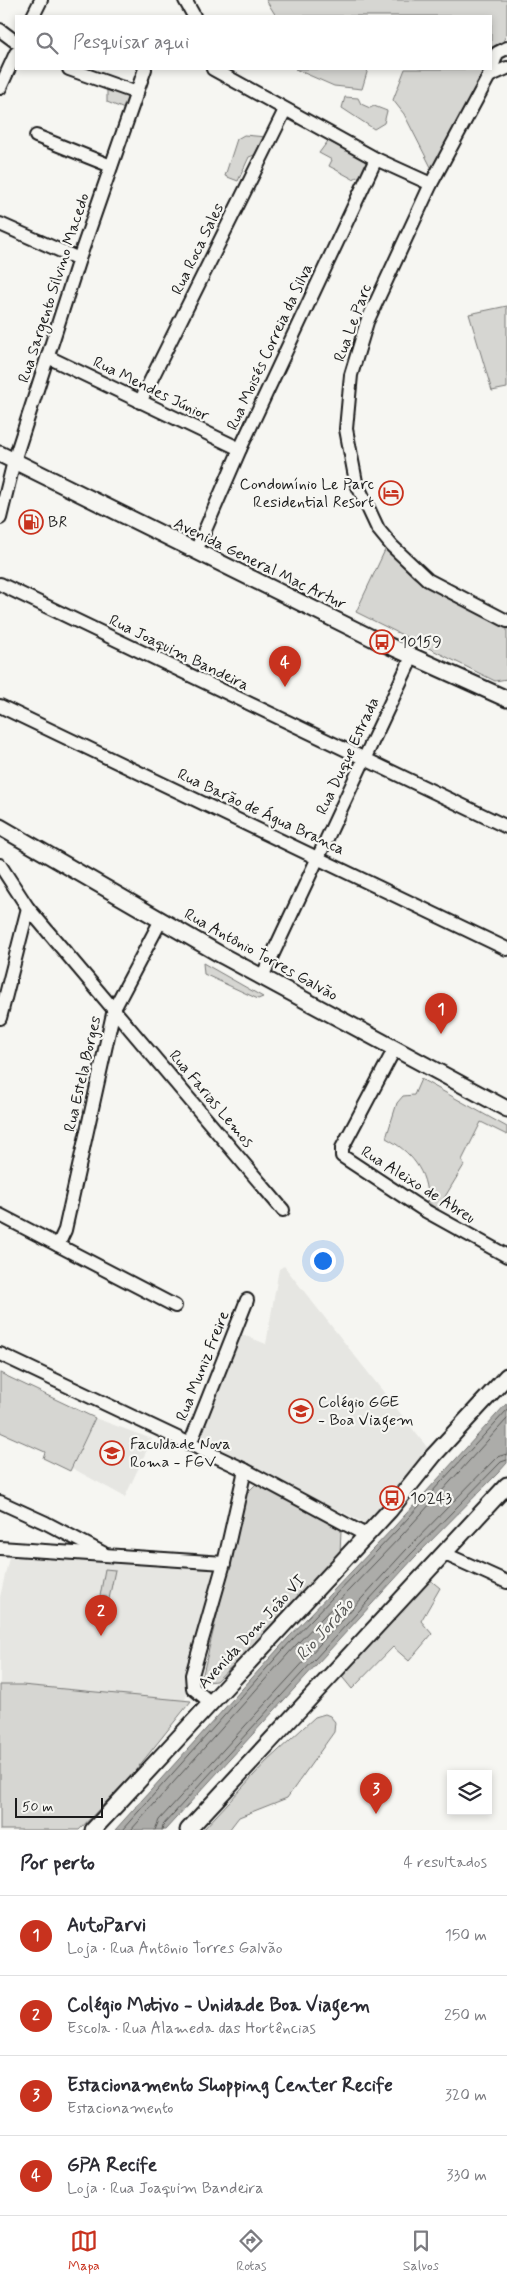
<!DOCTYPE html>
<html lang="pt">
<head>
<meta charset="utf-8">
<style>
	:root { --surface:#fff; --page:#f7f7f7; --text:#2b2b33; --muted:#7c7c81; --line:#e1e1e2; --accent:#c8321e }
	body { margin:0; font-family:Mynerve,sans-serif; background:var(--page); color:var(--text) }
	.controls { position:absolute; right:15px; bottom:15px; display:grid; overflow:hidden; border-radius:0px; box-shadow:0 2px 8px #0003 }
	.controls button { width:45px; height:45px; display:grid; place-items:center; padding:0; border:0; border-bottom:1px solid var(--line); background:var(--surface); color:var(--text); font:25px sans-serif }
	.scale { position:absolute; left:15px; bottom:12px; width:88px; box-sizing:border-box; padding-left:5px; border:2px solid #1c1c1c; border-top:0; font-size:14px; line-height:18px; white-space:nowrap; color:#1c1c1c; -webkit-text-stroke:4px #f6f6f2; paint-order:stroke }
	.you { position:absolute; left:322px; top:1260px; width:18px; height:18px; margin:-12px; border:4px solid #fff; border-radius:50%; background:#1a73e8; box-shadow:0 0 0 8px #1a73e833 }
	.badge { display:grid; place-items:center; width:32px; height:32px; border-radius:50%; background:var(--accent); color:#fff; font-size:16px; font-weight:700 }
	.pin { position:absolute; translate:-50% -41px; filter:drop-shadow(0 1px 2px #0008) }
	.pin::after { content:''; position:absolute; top:26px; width:18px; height:15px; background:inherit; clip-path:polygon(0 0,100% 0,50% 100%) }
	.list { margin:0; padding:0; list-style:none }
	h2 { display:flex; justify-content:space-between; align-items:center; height:65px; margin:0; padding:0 20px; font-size:21px }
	h2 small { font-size:16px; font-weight:400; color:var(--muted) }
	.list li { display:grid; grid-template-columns:32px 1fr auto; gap:15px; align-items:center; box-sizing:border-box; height:80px; padding:0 20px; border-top:1px solid var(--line) }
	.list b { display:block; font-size:19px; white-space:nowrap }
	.list p { margin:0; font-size:16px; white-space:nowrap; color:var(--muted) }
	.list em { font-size:16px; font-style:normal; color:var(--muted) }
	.icon { flex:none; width:28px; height:28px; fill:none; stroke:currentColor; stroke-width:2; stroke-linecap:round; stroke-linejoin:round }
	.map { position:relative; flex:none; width:507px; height:1830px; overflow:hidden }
	.search { position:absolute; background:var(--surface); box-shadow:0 2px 8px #0003; left:15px; right:15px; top:15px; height:55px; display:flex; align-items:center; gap:12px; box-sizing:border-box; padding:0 18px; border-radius:0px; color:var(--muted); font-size:19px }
	.sheet { height:385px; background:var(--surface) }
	nav { display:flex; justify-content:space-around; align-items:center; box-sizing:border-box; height:70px; border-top:1px solid var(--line); background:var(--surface); font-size:14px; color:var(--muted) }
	nav a { display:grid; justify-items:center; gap:2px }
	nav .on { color:var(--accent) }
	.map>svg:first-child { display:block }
</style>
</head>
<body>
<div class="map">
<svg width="507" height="1830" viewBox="0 0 507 1830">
	<rect width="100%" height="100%" fill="#f6f6f2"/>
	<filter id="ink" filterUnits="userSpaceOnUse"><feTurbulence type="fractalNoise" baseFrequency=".02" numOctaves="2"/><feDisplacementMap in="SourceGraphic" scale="10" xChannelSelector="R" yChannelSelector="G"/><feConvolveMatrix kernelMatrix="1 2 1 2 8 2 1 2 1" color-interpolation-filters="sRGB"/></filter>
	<g filter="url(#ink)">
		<g fill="#e6e6e2">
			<path d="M284,1266L430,1451L369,1525L192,1440L236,1332L266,1344L279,1269Z"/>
			<path d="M95,1418L152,1439L125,1497L72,1468Z"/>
			<path d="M10,1553L205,1568L211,1571L215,1574L185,1701L0,1688V1597Z"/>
		</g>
		<g fill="#d6d6d2" stroke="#797977">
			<path d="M266,0H507V33L491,68V16H276Z"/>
			<path d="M295,69H368L362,89L334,86Z"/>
			<path d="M405,69H490L433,171L404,114L393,100Z"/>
			<path d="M107,85L133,93L127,110L107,102Z"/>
			<path d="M345,97L358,98L361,104L370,108L374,106L387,111L384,123L374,129L342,108Z"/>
			<path d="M244,135L266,137L257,154L249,157L238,181L225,176L237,139Z"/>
			<path d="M328,141L370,163L368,172L353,179L329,166L332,160L319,153Z"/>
			<path d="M507,306V388L492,391L469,314Z"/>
			<path d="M386,548L413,577L428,587L507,625V679L495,681L356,612Z"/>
			<path d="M203,963L263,997L258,999L204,974Z"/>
			<path d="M421,1079L507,1127V1135L481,1122L462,1160L464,1165L437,1210L427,1201C428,1171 410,1151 386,1138L397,1103L403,1096L414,1095Z"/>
			<path d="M0,1373L95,1418L70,1471L43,1458L45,1452L0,1432Z"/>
			<path d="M257,1483L341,1530L340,1554L307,1587L266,1634L216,1681L207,1682L202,1678L246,1494Z"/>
			<path d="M105,1569L115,1570L105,1618L102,1617L107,1597L100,1596Z"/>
			<path d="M429,1579L440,1588L421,1621L432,1634L409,1661L393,1647L352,1689L339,1673Z"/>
			<path d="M0,1685H22L191,1701L131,1776L79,1830H0Z"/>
			<path d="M325,1714L330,1716L335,1722L334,1732L287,1798L239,1817L229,1830H203L266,1762L315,1717Z"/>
		</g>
		<path fill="#acaca9" stroke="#727271" d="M507,1403V1463L498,1473L414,1558L165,1830H115L288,1638L395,1526Z"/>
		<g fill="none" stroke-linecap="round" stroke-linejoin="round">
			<g stroke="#565654" stroke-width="1">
				<path d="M122,1830L291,1641L398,1529L507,1410"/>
				<path d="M131,1830L296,1645L403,1534L507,1419"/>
				<path d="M155,1830L159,1820L406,1550L497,1457L507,1454"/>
				<path d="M162,1830L163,1825L411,1554L501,1462L507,1460"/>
			</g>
			<g stroke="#1c1c1c" stroke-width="16">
				<g id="minor">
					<path d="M185,0L194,16"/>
					<path d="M33,16L41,0"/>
					<path d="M0,30L16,42"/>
					<path d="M507,48L497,53L489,76L431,184L367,322L351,375L346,429L356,482L378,529L392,546L428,580L507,621"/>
					<path d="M69,69L137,93"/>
					<path d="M213,69L376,159L431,184"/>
					<path d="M489,76L507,68"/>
					<path d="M0,88L16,53"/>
					<path d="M36,136L111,166"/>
					<path d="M0,224L79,259"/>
					<path d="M48,357L240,449"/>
					<path d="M140,402L285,110"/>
					<path d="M0,518L14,461L79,259L145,69"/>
					<path d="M196,551L240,449L376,159"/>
					<path d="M0,584L507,827"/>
					<path d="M0,706L507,949"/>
					<path d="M0,865L28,908L283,1210"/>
					<path d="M262,977L412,657"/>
					<path d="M0,1018L28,908"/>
					<path d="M394,1050L342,1148V1156L424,1210L507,1256"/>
					<path d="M0,1215L175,1306"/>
					<path d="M58,1245L65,1230L114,1009L161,920"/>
					<path d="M0,1354L245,1470L366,1535"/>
					<path d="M190,1444L247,1300"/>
					<path d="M0,1502L46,1523L103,1553"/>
					<path d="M0,1548L224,1563"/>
					<path d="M445,1554L507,1582"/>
					<path d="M211,1703L193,1688L192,1675L224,1563L245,1470"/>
				</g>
			</g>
			<g stroke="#1c1c1c" stroke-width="19">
				<g id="major">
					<path d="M0,454L374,639L507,699"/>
					<path d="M0,827L223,956L507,1109"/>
					<path d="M93,1830L389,1511L434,1455L507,1376"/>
					<path d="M188,1830L507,1485"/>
				</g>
			</g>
			<use href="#minor" stroke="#f6f6f2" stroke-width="12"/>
			<use href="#major" stroke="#f6f6f2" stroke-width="15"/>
		</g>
	</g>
	<defs>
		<g id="hotel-ring" transform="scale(1.25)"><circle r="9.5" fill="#f6f6f2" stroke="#c8321e" stroke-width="1.5"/><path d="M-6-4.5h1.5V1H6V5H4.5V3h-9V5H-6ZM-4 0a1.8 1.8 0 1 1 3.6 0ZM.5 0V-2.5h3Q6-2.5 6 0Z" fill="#c8321e"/></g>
		<g id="fuel-ring" transform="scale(1.25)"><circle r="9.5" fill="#f6f6f2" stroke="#c8321e" stroke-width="1.5"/><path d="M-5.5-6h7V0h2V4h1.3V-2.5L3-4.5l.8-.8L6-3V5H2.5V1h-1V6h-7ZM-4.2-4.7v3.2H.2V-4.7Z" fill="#c8321e"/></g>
		<g id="bus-ring" transform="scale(1.25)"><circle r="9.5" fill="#f6f6f2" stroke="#c8321e" stroke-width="1.5"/><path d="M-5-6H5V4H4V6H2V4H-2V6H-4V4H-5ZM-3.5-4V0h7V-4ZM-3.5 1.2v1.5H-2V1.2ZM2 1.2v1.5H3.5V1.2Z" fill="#c8321e"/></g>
		<g id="school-ring" transform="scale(1.25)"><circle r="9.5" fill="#f6f6f2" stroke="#c8321e" stroke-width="1.5"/><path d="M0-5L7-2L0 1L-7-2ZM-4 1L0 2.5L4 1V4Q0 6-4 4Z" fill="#c8321e"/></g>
		<g id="university-ring" transform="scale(1.25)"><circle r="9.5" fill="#f6f6f2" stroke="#c8321e" stroke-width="1.5"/><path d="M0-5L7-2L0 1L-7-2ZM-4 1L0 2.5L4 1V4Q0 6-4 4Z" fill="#c8321e"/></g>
	</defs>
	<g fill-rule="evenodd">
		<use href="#hotel-ring" x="391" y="493"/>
		<use href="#fuel-ring" x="31" y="522"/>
		<use href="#bus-ring" x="382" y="642"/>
		<use href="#school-ring" x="301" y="1411"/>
		<use href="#university-ring" x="112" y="1453"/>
		<use href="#bus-ring" x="392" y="1498"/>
	</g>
	<g text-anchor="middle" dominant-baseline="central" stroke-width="4.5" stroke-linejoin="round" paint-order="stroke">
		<g font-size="16" fill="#1c1c1c" stroke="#f6f6f2">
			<text transform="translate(198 249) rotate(-64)">Rua Roca Sales</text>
			<text transform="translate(54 288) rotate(-72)">Rua Sargento Silvino Macedo</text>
			<text transform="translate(353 323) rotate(-70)">Rua Le Parc</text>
			<text transform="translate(270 347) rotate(-65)">Rua Moisés Correia da Silva</text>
			<text transform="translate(151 389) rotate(26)">Rua Mendes Júnior</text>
			<text transform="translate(260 564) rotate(26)">Avenida General Mac Artur</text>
			<text transform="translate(179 653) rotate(26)">Rua Joaquim Bandeira</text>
			<text transform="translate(348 756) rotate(-65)">Rua Duque Estrada</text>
			<text transform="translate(261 812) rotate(25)">Rua Barão de Água Branca</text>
			<text transform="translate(261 955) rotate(29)">Rua Antônio Torres Galvão</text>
			<text transform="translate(83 1074) rotate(-77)">Rua Estela Borges</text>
			<text transform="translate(211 1099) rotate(50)">Rua Farias Lemos</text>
			<text transform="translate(418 1185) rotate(32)">Rua Aleixo de Abreu</text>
			<text transform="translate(203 1366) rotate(-68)">Rua Muniz Freire</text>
			<text transform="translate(252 1632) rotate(-47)">Avenida Dom João VI</text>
		</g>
		<g font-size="16" fill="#1c1c1c" stroke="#f6f6f2" text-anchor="start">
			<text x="374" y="484" text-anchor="end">Condomínio Le Parc<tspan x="374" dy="18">Residential Resort</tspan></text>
			<text x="48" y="522">BR</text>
			<text x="400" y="642">10159</text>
			<text x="318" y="1402">Colégio GGE<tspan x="318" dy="18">- Boa Viagem</tspan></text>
			<text x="130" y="1444">Faculdade Nova<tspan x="130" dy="18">Roma - FGV</tspan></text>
			<text x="410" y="1498">10243</text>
		</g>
		<g font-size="18" font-style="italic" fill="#565654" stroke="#f6f6f2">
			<text transform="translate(325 1630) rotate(-48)">Rio Jordão</text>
		</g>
	</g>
</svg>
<div class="controls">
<button><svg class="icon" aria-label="layers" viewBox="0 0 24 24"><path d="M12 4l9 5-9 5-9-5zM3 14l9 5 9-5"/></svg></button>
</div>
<div class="scale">50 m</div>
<div class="you"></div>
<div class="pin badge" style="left:441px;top:1034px">1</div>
<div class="pin badge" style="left:101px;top:1636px">2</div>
<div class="pin badge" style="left:376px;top:1814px">3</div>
<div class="pin badge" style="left:285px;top:687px">4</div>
<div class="search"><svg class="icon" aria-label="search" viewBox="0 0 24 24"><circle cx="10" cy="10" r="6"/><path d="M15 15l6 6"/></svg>Pesquisar aqui</div>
</div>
<section class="sheet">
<h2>Por perto<small>4 resultados</small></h2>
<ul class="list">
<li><span class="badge">1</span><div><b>AutoParvi</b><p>Loja · Rua Antônio Torres Galvão</p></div><em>150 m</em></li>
<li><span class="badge">2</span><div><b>Colégio Motivo - Unidade Boa Viagem</b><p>Escola · Rua Alameda das Hortências</p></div><em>250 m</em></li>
<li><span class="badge">3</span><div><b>Estacionamento Shopping Center Recife</b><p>Estacionamento</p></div><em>320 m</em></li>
<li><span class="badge">4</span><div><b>GPA Recife</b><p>Loja · Rua Joaquim Bandeira</p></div><em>330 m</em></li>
</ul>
</section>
<nav>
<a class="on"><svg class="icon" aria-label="map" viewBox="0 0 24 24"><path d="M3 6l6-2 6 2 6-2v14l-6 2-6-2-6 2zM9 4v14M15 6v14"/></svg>Mapa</a>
<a><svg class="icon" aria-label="directions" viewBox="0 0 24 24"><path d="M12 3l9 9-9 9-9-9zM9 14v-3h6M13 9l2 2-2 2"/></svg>Rotas</a>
<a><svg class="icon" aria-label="saved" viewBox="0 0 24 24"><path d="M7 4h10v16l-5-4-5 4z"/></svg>Salvos</a>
</nav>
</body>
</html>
